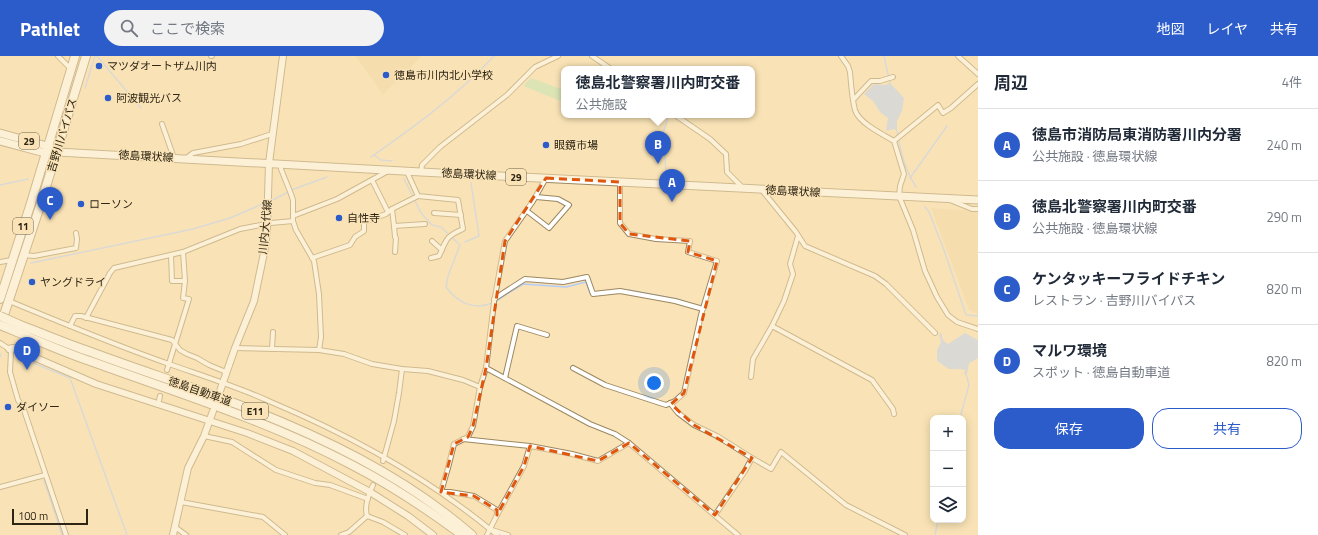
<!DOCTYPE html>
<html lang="ja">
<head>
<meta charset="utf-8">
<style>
	:root { --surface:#fff; --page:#f2f2f3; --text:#1f2937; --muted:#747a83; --line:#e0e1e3; --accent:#2c5bca }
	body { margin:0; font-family:"Titillium Web","Noto Sans JP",sans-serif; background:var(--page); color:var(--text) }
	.controls { position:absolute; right:12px; bottom:12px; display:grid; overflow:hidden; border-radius:8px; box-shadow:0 2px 10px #0003 }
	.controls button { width:36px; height:36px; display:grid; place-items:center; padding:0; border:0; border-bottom:1px solid var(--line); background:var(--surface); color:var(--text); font:20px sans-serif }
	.scale { position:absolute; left:12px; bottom:10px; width:76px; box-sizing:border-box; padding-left:4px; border:2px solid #2e2515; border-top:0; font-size:11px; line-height:14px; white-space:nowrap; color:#2e2515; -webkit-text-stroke:3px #f9e3b7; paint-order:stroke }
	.you { position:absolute; left:654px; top:327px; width:14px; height:14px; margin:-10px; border:3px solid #fff; border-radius:50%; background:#1a73e8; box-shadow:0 0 0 6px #1a73e833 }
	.badge { display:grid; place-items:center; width:26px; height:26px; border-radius:50%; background:var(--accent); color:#fff; font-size:13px; font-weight:700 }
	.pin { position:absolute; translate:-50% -33px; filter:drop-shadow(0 1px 2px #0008) }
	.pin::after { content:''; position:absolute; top:21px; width:14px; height:12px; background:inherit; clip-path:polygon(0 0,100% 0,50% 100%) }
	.popup { position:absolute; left:561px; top:10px; width:194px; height:52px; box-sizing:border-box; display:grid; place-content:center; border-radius:8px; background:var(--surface); filter:drop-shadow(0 1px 3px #0005); font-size:13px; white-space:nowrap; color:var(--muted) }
	.popup b { font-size:15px; color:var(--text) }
	.popup::after { content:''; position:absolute; left:50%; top:100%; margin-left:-8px; border:8px solid transparent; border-top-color:var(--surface) }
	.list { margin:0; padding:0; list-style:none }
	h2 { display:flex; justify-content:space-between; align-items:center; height:52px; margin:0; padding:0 16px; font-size:17px }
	h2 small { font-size:13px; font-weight:400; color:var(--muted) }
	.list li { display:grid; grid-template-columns:26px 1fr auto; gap:12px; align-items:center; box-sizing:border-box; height:72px; padding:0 16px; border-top:1px solid var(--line) }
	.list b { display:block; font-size:15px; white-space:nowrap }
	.list p { margin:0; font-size:13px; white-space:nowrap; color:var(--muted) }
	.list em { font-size:13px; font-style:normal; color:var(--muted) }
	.actions { display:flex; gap:8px; padding:12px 16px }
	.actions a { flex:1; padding:9px 0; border:1px solid var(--accent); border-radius:16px; text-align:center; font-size:14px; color:var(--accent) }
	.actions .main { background:var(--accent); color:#fff }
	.icon { flex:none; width:22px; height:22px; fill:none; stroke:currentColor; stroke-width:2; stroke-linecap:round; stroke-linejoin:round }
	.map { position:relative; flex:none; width:978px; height:479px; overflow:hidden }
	header { display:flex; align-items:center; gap:24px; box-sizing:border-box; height:56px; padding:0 20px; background:var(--accent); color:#fff }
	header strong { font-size:19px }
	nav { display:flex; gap:22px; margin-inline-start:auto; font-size:14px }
	.search { width:280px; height:36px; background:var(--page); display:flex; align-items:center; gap:10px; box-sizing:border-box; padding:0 14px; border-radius:22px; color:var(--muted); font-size:15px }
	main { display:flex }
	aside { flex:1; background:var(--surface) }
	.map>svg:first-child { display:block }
</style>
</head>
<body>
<header>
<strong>Pathlet</strong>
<div class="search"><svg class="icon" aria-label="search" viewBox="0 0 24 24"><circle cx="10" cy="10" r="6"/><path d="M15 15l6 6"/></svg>ここで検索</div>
<nav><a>地図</a><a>レイヤ</a><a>共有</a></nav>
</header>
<main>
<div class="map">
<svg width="978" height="479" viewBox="0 0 978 479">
	<rect width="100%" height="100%" fill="#f9e3b7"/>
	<g fill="#f0d6a5">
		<path d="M355,0H422L383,39Z"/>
		<path d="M931,152L978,155V258L969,254Z"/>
	</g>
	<path fill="#b9e4b7" d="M531,22L564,34L563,46L523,30Z"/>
	<g fill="#b5ccf8">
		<path d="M890,27L904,42L902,55L897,65V75L894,73L886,75L888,62L880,56L873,45L864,38L874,28L885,29Z"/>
		<path d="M941,276L943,284L948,288L965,277L978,284V302L975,304L969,307L967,318H964L965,314L960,313H949L937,305V294L941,286L939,279Z"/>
	</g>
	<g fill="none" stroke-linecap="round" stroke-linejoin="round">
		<g stroke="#b5ccf8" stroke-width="1.5">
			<path d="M97,0L141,52"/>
			<path d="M884,0L890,27"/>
			<path d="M85,32L95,0"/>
			<path d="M897,75C901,97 904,111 916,131"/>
			<path d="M374,99L381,104L392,105"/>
			<path d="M371,101C414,71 458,39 494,0"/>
			<path d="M666,117L665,100L660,86L669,59"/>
			<path d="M910,122L947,70"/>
			<path d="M404,123L421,157L432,169L441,171L460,189L448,220L446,231C457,246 474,255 492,247"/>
			<path d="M0,129L28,123"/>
			<path d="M271,145L294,133L327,121"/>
			<path d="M925,151L929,156L944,194L966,259L978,260"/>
			<path d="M465,186L479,180L471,127"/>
			<path d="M31,207L193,173L230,162L265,147"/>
			<path d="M622,234H628L677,243L692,248"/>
			<path d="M604,235L614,234"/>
			<path d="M496,245L523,228L566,231L586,226L590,237H592"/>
			<path d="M0,301L1,298"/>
			<path d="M21,302L70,322L127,479"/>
			<path d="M960,362L969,329L966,318"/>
			<path d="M44,424L62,479"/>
			<path d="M935,479L938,464"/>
		</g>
		<g stroke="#9c8860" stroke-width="6">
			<g id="street">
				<path d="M58,0L71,13"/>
				<path d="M211,0H212"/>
				<path d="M592,0L611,13"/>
				<path d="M841,0L848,10L850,16C851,27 852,43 855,54C859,67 882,78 894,85L904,118L900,130L899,140L913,174L925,215L937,241L948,259L957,266L978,273"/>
				<path d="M958,0L978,18"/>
				<path d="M854,43L871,25H880L893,21"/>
				<path d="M675,59L710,83L726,98L727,116L743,132"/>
				<path d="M162,68L174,102"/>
				<path d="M894,85L938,49L943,57L951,52L978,28"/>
				<path d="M185,103L193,97L241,88L272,78"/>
				<path d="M280,107L281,113L291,138L293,144V165L296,174L314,205L319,238L321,281L319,294"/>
				<path d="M407,116L418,140L458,144L463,173C445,181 447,183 439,200L431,202"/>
				<path d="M421,116L422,109L440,91L507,39L535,11L558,0"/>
				<path d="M372,124L388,156"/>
				<path d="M761,133L796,176L805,190L875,220L886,228L935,277"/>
				<path d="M950,144L972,153H978"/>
				<path d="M392,153L394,170L425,168"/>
				<path d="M527,155L549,172L569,149L558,143L536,141"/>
				<path d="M434,157L461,159"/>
				<path d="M293,160L337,143L388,115"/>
				<path d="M394,170L395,181L396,182L395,196"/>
				<path d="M798,180L790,208L793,218L784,245L772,270L872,324L893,353L894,358"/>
				<path d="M432,185L442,194"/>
				<path d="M24,199L34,200L76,192L77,183L76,177"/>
				<path d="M171,199L172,225H185"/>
				<path d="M312,202L350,189L355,181L364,175V166L386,158L392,153L418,140"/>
				<path d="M0,206L12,204"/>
				<path d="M494,243L525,223L563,226L587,221L593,238L620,235L675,245L703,253"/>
				<path d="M9,245C62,267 115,289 169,308C203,320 238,331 271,346C352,380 429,422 497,479"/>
				<path d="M86,262L110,217L114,212L183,196L240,173L271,167L293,165"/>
				<path d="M70,270L75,260H81L172,284L180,294L187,298L197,302L209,309L226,316"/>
				<path d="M0,287L9,293L11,295L10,316L18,344L23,351L66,479"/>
				<path d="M235,292L319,294L344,298L372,308L402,313L428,315L463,324L480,331"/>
				<path d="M272,293L273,276"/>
				<path d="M486,312L590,368L615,378L629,387L738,479"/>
				<path d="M573,312L605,329L666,349L675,345L684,337L701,259L717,205L688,196L690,185L656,183L629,178L620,167V126"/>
				<path d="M167,314L189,243L183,242L185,225L183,196"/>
				<path d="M751,321L753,303L772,270"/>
				<path d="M505,322L517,270L547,279"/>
				<path d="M670,347L678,357L694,369L717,380L752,402"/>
				<path d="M158,349L160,340"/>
				<path d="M204,380L232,386L276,414L315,427L330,429L368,443"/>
				<path d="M463,383L530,390L572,398L598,405L629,387"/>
				<path d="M383,405L394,365L399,337L402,313"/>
				<path d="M0,431L45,419"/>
				<path d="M181,446L263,461L285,479"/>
				<path d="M497,459L524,410L530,390"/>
				<path d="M715,459L745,415L752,402L771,413L781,396L846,449L905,479"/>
				<path d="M367,460L383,466L405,479"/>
				<path d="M367,460C364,449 369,438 373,429"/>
				<path d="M175,471L186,479"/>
				<path d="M492,474L508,479"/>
				<path d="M341,479L349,476L367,460"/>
				<path d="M487,479L497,459V454L474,440L450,436H441L448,412L454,388L468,381L473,370L480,331L486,312L494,246L505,185L533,145L546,122"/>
			</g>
		</g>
		<g stroke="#9c8860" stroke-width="8">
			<g id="secondary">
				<path d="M9,293L13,292L96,328L247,377L293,395L370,436L408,460L433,479"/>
				<path d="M220,335L235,292L254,245L265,192L267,173L269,107L283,0"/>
				<path d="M173,479L188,412L204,380L213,355"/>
			</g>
		</g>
		<g stroke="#9c8860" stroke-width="9">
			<g id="primary">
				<path d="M0,77L47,90L51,92"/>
				<path d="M0,85L45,97L57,96L421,116L978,144"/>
			</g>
		</g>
		<g stroke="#9c8860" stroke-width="10">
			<g id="highway">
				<path d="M0,243L31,147L75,0"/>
				<path d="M1,268L41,147L86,0"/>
				<path d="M20,269C44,278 67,288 91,296C139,314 187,329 234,347C319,379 403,419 472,479"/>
				<path d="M17,276C41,286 66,297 90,305C178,337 269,365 352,409C391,429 427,453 462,479"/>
			</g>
		</g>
		<use href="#street" stroke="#fff" stroke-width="4"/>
		<use href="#secondary" stroke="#fff" stroke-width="6"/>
		<use href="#primary" stroke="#fff" stroke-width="7"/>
		<use href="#highway" stroke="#fff" stroke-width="8"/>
		<g stroke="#9c8860" stroke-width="10" stroke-linecap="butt">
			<g id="highway-bridge">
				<path d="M0,260L20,269"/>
				<path d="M0,269L17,276"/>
			</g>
		</g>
		<use href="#highway-bridge" stroke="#fff" stroke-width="8"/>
	</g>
	<path d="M0 0H978V479H0ZM546,122L620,126V167L629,178L690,185L688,196L717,205L684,337L671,348L694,369L752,402L715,459L629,387L598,405L530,390L524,410L497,459V454L474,440L441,436L454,388L468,381L473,370L486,312L505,185Z" fill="#f9e3b7" fill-opacity=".55" fill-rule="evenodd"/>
	<path fill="none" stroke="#df560c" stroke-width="3" stroke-dasharray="8 5" stroke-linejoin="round" d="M546,122L620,126V167L629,178L690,185L688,196L717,205L684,337L671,348L694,369L752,402L715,459L629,387L598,405L530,390L524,410L497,459V454L474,440L441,436L454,388L468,381L473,370L486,312L505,185Z"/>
	<g fill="#2c5bca" stroke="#f9e3b7" stroke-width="1.5">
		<circle cx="99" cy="10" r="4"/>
		<circle cx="386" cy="19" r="4"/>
		<circle cx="108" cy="42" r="4"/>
		<circle cx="546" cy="89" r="4"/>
		<circle cx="81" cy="148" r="4"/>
		<circle cx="339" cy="162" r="4"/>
		<circle cx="32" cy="226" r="4"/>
		<circle cx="8" cy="351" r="4"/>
	</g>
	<g text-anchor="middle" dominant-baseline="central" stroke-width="3" stroke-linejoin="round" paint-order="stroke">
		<g fill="#f9e3b7" stroke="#6b5e46" stroke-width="1">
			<rect x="19" y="77" width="20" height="16" rx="3"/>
			<rect x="506" y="113" width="20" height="16" rx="3"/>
			<rect x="13" y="162" width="20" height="16" rx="3"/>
			<rect x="242" y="347" width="26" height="16" rx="3"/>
		</g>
		<g font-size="10" font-weight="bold" fill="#2e2515">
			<text x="29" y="85">29</text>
			<text x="516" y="121">29</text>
			<text x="23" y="170">11</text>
			<text x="255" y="355">E11</text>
		</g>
		<g font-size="11" fill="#2e2515" stroke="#f9e3b7" text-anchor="start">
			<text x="107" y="10">マツダオートザム川内</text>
			<text x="394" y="19">徳島市川内北小学校</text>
			<text x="116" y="42">阿波観光バス</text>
			<text x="554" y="89">眼鏡市場</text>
			<text x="89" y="148">ローソン</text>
			<text x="347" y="162">自性寺</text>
			<text x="40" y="226">ヤングドライ</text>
			<text x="16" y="351">ダイソー</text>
		</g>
		<g font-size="11" fill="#2e2515" stroke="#f9e3b7">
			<text transform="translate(62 79) rotate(-73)">吉野川バイパス</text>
			<text transform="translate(146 100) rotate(3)">徳島環状線</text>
			<text transform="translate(469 118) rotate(3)">徳島環状線</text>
			<text transform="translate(793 135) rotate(3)">徳島環状線</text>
			<text transform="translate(265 171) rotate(-85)">川内大代線</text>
			<text transform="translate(200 335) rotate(19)">徳島自動車道</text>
		</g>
	</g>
</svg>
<div class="controls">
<button>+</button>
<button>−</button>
<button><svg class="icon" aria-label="layers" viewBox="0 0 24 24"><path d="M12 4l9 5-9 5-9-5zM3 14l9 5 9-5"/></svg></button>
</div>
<div class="scale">100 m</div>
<div class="you"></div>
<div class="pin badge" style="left:672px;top:146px">A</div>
<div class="pin badge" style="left:658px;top:108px">B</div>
<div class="popup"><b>徳島北警察署川内町交番</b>公共施設</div>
<div class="pin badge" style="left:50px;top:164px">C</div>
<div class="pin badge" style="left:27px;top:314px">D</div>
</div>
<aside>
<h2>周辺<small>4件</small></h2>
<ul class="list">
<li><span class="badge">A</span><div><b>徳島市消防局東消防署川内分署</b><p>公共施設 · 徳島環状線</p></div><em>240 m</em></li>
<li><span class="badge">B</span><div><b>徳島北警察署川内町交番</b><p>公共施設 · 徳島環状線</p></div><em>290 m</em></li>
<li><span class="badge">C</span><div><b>ケンタッキーフライドチキン</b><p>レストラン · 吉野川バイパス</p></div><em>820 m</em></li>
<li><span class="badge">D</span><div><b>マルワ環境</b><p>スポット · 徳島自動車道</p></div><em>820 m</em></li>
</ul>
<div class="actions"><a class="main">保存</a><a>共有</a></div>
</aside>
</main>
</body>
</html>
